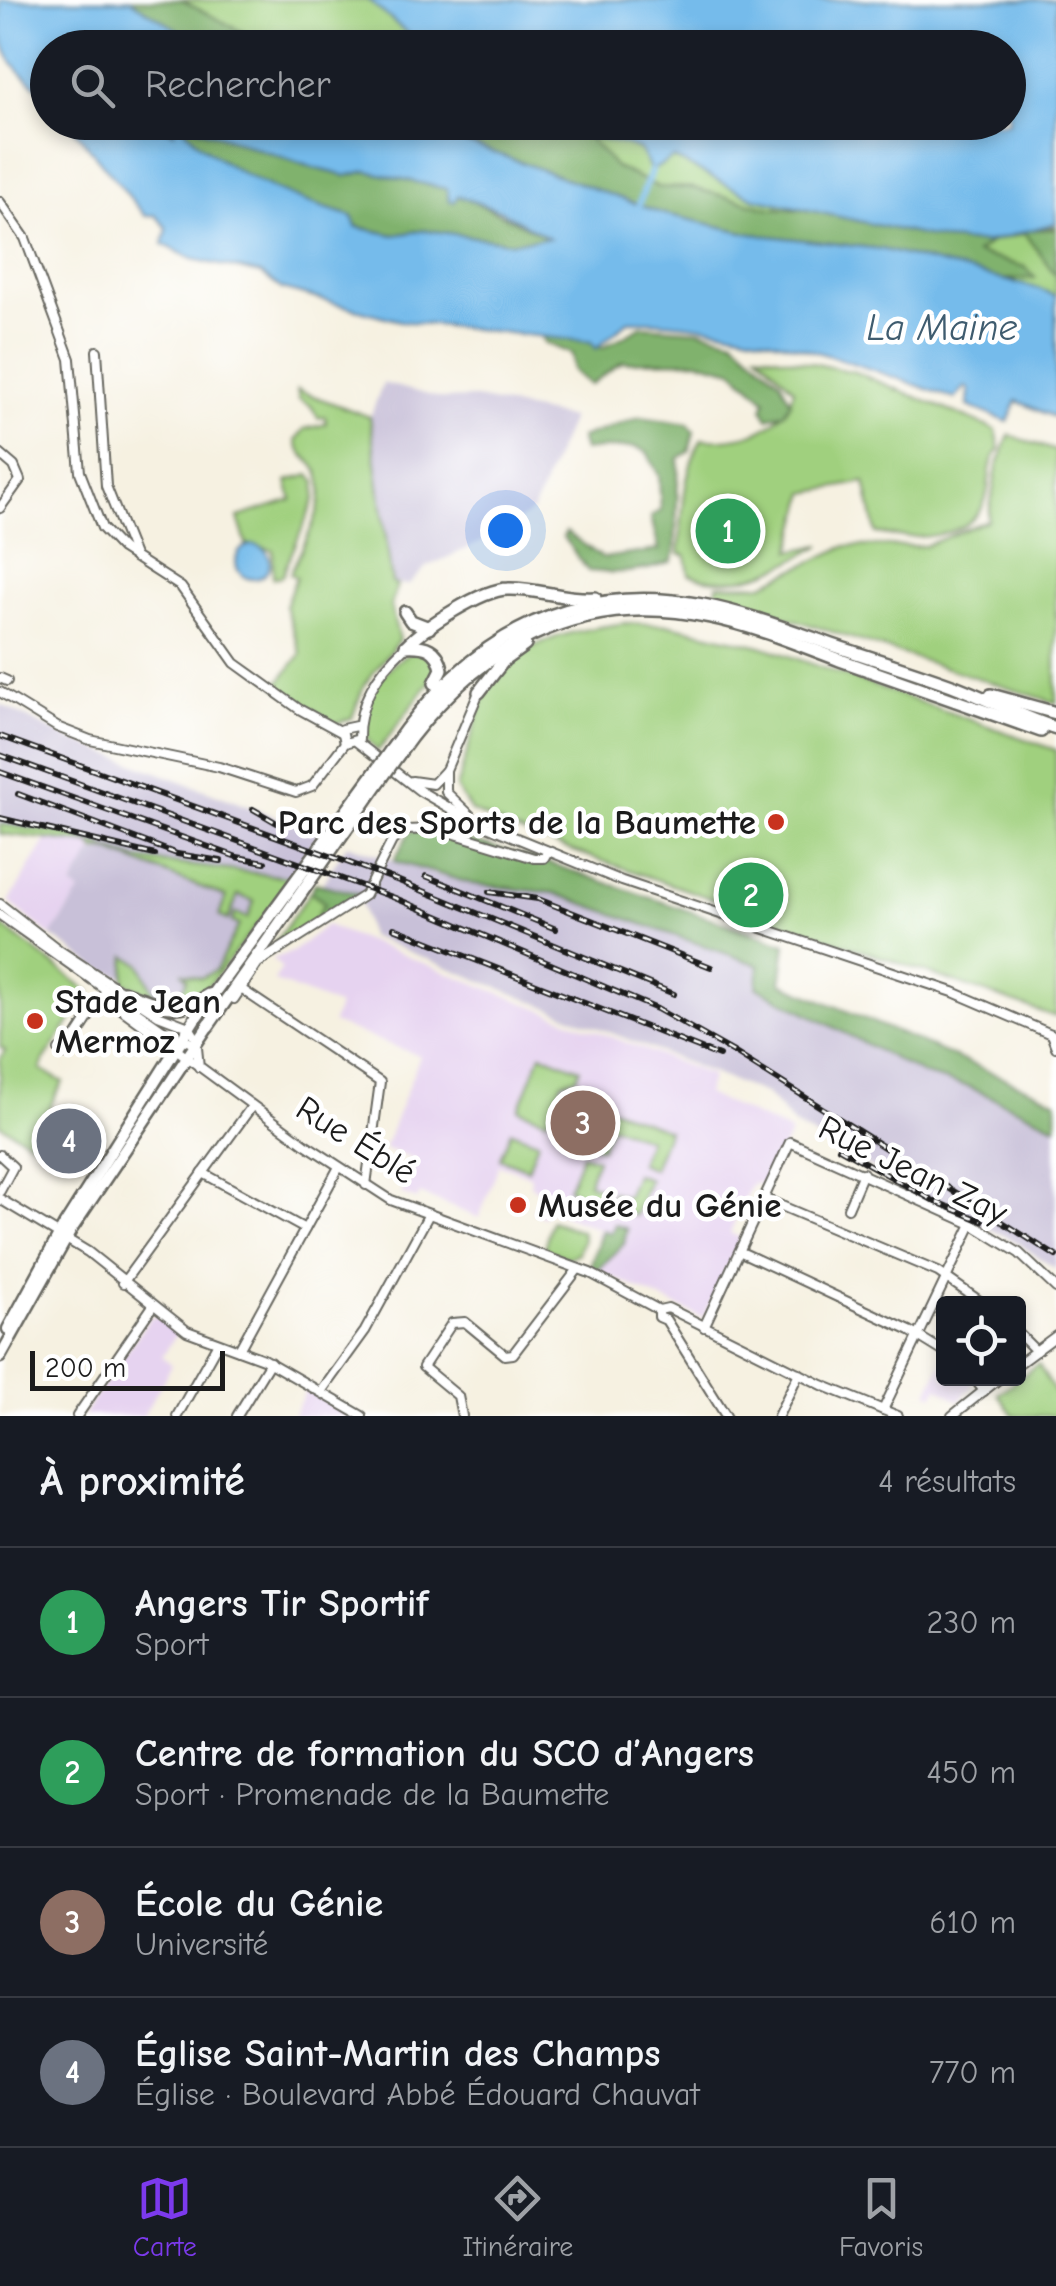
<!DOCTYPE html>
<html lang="fr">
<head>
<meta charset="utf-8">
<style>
	:root { --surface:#171b24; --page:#20242c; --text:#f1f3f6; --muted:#9ea1a6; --line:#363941; --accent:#7c3aed }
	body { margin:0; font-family:"Comic Neue",sans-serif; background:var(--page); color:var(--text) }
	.controls { position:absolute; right:30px; bottom:30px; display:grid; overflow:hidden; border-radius:10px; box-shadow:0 5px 15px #0003 }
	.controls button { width:90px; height:90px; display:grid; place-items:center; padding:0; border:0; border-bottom:2px solid var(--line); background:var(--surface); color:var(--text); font:50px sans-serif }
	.scale { position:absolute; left:30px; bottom:25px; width:195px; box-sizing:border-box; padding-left:10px; border:5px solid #1c1c1c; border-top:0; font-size:28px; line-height:35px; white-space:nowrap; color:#1c1c1c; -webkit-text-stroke:8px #fff; paint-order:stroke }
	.you { position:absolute; left:505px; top:530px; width:35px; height:35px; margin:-25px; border:8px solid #fff; border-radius:50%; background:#1a73e8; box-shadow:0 0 0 15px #1a73e833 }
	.badge { display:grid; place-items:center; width:65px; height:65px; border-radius:50%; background:var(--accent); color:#fff; font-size:32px; font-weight:700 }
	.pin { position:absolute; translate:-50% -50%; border:5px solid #fff; box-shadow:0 2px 10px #0006 }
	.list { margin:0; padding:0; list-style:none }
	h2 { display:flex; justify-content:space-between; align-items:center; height:130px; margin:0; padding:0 40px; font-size:42px }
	h2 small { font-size:32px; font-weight:400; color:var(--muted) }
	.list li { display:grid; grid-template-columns:65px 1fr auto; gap:30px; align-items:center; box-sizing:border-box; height:150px; padding:0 40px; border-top:2px solid var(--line) }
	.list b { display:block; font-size:38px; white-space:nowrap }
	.list p { margin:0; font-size:32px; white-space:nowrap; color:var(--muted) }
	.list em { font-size:32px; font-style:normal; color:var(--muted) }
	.icon { flex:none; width:55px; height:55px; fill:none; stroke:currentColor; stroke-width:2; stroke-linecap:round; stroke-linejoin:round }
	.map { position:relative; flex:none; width:1056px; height:1416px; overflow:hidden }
	.search { position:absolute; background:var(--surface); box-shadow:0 5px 15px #0003; left:30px; right:30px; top:30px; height:110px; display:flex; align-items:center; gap:25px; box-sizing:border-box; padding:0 35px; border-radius:55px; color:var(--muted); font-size:38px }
	.sheet { height:730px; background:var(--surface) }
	nav { display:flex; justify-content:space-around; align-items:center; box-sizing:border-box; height:140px; border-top:2px solid var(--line); background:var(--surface); font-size:28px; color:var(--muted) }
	nav a { display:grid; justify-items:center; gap:5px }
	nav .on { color:var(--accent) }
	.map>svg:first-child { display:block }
</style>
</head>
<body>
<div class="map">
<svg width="1056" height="1416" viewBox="0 0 1056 1416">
	<rect width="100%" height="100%" fill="#fff"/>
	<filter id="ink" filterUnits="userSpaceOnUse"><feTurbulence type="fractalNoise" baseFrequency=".01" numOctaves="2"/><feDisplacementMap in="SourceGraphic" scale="20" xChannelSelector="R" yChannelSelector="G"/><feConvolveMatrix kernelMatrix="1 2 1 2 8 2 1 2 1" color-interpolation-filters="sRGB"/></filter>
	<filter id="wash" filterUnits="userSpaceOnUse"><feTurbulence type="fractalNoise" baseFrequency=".0048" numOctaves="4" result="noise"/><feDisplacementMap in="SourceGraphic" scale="40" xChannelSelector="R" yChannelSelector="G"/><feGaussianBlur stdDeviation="2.25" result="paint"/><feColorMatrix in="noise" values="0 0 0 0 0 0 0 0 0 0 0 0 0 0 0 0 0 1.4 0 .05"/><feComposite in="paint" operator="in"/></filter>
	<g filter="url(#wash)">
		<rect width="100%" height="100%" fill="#f6f1e1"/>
		<g fill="#e6d3f0">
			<path d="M48,837L91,845L95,850L72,886L80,893L51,936L9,902Z"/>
			<path d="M326,925L712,1076L706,1094L791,1132L766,1183L751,1184L730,1233L741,1238L703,1318L590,1267L598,1238L594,1234L601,1230L547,1209L544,1217L532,1212L540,1191L530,1185L531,1176L499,1165L479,1218L420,1194L417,1200L401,1194L417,1161L384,1148L420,1056L332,1023L338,1006L274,981L282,968L272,959L292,952Z"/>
			<path d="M157,1316L178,1331L162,1357L172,1365L143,1416H83L150,1317Z"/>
			<path d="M943,1361L944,1378L968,1379L973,1385L959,1401L938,1387L934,1395L928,1392Z"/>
			<path d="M308,1386L316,1395L356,1416H293Z"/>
		</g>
		<g fill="#c8c0d8">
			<path d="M383,383L444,399L472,398L571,418L533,511L497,535L426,567L409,585L392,584L370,417Z"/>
			<path d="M0,704L69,739L319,833L290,877L136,859L275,889L207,988L170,1005L124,982L123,977L96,967L51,936L80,893L72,886L92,853L105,850L69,834L0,824Z"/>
			<path d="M347,844L438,876L554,893L760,965L757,988L925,1075L969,1087L1056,1126V1269L1008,1237L955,1214L794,1125L767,1095L369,936L359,894L322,884Z"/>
		</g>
		<g fill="#a0d07e" stroke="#5e764d" stroke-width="2.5">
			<path d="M181,0H368L413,38L435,40L441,47H271Z"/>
			<path d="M588,137L615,140L640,150L651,171L673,158L754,198L809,210L769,208L693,188L658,187L615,167Z"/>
			<path d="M1056,226V296L1001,280L1033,278L1025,267L975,253L993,241Z"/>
			<path d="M757,352L855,372L996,430L1000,449C987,464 991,476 987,494C977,541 911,541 876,533L865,482L806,493L791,551L822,545C780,568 738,592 689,574L686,555L679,554C683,515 682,472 702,439C742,441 783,432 794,389Z"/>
			<path d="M297,390L370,417L392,583L397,585L391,606L399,640L364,685L352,718L335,724L276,686L301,654L285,606L296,577L290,574C301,548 330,502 319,474C313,460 299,456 296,441L304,429L326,424L325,417L318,418L311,406L299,399Z"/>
			<path d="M1009,435L1056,451V703L716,595L717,585L763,584L846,546H925L988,520L997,467Z"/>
			<path d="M310,475L316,482L315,499L282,576L273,578V550L246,544L238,517L292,500L287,481Z"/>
			<path d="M625,623L671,625L761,646L1056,750V1017L521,833L471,811L456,788C466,759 473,728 483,700C504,642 573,630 625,623Z"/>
			<path d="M416,651L430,653L437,662L435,675L378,751C341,724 381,661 416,651Z"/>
			<path d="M0,824L69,834L136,859L295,878L207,988C179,1014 153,997 124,982L126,956L140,964L155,995L165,998L182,991L187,979L183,973L201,978L216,970L239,925L232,922L235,913L248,918L254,901L238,895L228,920L219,916L226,897L106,850H95L91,844L0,834Z"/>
			<path d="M310,892L325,903L321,920L268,953Z"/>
			<path d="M0,924L90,992L43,1062L41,1070L63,1082L31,1142L0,1125V1060L5,1050L0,1047Z"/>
			<path d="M541,1054L580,1069L577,1077L562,1082L547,1120L519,1109Z"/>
			<path d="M601,1104L668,1130L653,1169L639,1163L648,1139L611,1125L601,1148L586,1143Z"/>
			<path d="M511,1131L538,1141L528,1169L500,1158Z"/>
			<path d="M582,1154L597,1159L588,1183L601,1188L597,1201L568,1189Z"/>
			<path d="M635,1174L649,1179L635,1216L608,1205L612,1192L626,1197Z"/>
			<path d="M551,1221L581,1231L583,1239L578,1253L568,1258L544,1249Z"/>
			<path d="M1038,1364L1056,1394V1416H1014L998,1394Z"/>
		</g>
		<g fill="#80b26d" stroke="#4e6744" stroke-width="2.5">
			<path d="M130,0H181L271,47H205Z"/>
			<path d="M181,123L314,168L346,176L367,171L448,189L550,238L509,242L427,230L394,235L355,226L352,216C301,202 210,168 181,123Z"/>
			<path d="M412,123H507L532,131H563L588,137L615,167L658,187L693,188L769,208L825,211L944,240L993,241L976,253L1025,267L1035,278L1001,280L881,249L752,234L661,213Z"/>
			<path d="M1055,229L1056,231V276L1023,230Z"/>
			<path d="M642,326L700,330L734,339L780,380L791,402L784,413L768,418L763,409L766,400L733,370L698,361L622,362L590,385L573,371L572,354L543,342L542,328L597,340L602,348Z"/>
			<path d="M640,417L688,424L694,431L689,452L679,458L675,552L671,562C646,572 615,574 588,571L563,537L566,532L603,558L659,550L651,517L661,510L659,476L647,452L635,447L584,450L580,438Z"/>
			<path d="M411,830L445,834L546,862L786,944L781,983L1056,1100V1126L969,1087L925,1075L757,987L759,965L554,893L473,884L394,861Z"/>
			<path d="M315,883L359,894L321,920L317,915L325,903L310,892Z"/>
			<path d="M615,1224L627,1229L624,1244L598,1270L590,1267L602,1230L611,1233Z"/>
		</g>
		<g fill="#74bbeb" stroke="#486c84" stroke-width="2.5">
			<path d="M0,0H130L205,47L48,48L47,96C6,60 0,56 0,0Z"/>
			<path d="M368,0H1056V223L985,243L944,240L754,198L673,158L651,171L640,150C609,137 577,138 547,123L1008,122V48L441,47L435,40L413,38Z"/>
			<path d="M69,123H158L175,133L166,123H181C211,168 300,202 352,216L356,227L394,235L427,230L509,242L549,238L499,210L458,196L454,202L449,200L447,189L367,171L346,176L314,168L183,123H412L661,213L752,234L881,249L1040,289L1056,296V418L1017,401L1008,422L968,406L969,389L965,387L955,399C852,362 740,320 628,321L596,349L591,342L400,321L282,289L261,274L192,259L163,244L167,228L155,215L145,216Z"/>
			<circle cx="253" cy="562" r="17"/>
		</g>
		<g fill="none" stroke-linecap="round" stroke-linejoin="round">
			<path stroke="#74bbeb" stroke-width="6" d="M636,212L651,171"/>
		</g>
	</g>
	<g filter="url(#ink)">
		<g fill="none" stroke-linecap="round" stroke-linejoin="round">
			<g stroke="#686761" stroke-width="12">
				<g id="minor">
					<path d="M0,202L25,238L70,359L80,472L102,528L122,549L181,587L235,663L299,709L341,732"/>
					<path d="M97,351L106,486L135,558"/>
					<path d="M0,454L14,466L20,480L0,508"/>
					<path d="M0,678L7,681"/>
					<path d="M0,692L57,727L90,740L219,767L296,792L312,786L345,743"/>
					<path d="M356,726L342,729L345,743L359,739C358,702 377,673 406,646"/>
					<path d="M357,742L420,791L465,817L622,881L953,992L1051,1034"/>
					<path d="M446,770V792L473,818"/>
					<path d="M412,781L433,784L446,770L479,692"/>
					<path d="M0,904L59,950L158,1015L189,1027L196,1038L199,1067"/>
					<path d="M0,915L173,1037L196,1044"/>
					<path d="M241,989L380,1082L366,1185"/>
					<path d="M105,992L117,1006L305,1144L391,1200L590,1273L659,1310V1317L666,1320L726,1416"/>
					<path d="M234,999L258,963L365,895L392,841L404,830L439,829L534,858H544L548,851"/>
					<path d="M1051,1034L1056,1047"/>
					<path d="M59,1050L65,1054L105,992"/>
					<path d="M0,1155L13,1167L0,1191"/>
					<path d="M203,1173L305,1229"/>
					<path d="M0,1199L88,1252L187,1331L263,1359L362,1416"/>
					<path d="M765,1199L938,1272L984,1304"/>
					<path d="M848,1208L863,1173"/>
					<path d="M741,1252L910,1331L944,1352"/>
					<path d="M123,1283L252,1106"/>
					<path d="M659,1310L668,1308L822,1385L898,1416"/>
					<path d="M704,1327L790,1142L972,1224L1019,1253L1056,1288"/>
					<path d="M1018,1333L1036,1351"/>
					<path d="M239,1350L339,1167"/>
					<path d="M1018,1364L1056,1336"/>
					<path d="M974,1378L984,1391"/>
					<path d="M323,1389L365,1331L429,1214"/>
					<path d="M883,1410L972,1224"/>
					<path d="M77,1416L152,1307"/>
					<path d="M177,1416L218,1343"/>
					<path d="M237,1416L270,1362"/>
					<path d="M462,1416L458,1396L423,1367L452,1323L465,1322L505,1355L513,1354L578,1269"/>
					<path d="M778,1416L799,1373"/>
					<path d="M952,1416L1000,1378"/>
				</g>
			</g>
			<g stroke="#686761" stroke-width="15">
				<g id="major">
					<path d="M8,1329L64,1226L196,1017"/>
					<path d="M0,1357L71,1230L208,1026"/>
				</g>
			</g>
			<g stroke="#686761" stroke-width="16">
				<g id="highway">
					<path d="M405,612L411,621L429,628"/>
					<path d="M406,646C423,628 482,589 508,589C537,588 565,600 595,598"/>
					<path d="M406,646C425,645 438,648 442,669L435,683"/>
					<path d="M479,692L504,660L525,645"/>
					<path d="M991,695L1056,713"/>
					<path d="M391,750C466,641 566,580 703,605C745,613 786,629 827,643C870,658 914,671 957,687C990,700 1022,717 1056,728"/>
					<path d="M398,755C473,648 577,588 710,617C755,626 797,644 840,660C907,684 974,708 1041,731"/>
					<path d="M123,992C157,1003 175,1018 208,995"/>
					<path d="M196,1017L374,774"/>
					<path d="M208,1026L381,779"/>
				</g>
			</g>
			<use href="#minor" stroke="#fff" stroke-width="8"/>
			<use href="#major" stroke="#fff" stroke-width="10"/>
			<use href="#highway" stroke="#fff" stroke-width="11"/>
			<g stroke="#1c1c1c" stroke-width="6">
				<g id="rail">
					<path d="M0,736L399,881L674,994"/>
					<path d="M0,755L395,898L657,1009L732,1051L1056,1256"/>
					<path d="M0,772L237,857L265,862"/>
					<path d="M18,794L177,854L221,861"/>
					<path d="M253,809L277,823"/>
					<path d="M0,818L155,855"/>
					<path d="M426,876L556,929"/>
					<path d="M489,892L538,899L711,967"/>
					<path d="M394,928L719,1056"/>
					<path d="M839,1148L934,1201L982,1221"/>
				</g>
			</g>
			<use href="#rail" stroke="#fff" stroke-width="2.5" stroke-dasharray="8" stroke-linecap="butt"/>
			<g stroke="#686761" stroke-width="16" stroke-linecap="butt">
				<g id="highway-bridge">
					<path d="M374,774L391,750"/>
					<path d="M381,779L398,755"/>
				</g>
			</g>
			<use href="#highway-bridge" stroke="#fff" stroke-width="11"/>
		</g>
	</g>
	<g fill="#c8321e" stroke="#fff" stroke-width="4">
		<circle cx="776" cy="822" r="10"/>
		<circle cx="35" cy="1021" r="10"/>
		<circle cx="518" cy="1205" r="10"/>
	</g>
	<g text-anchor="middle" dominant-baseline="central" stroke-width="9" stroke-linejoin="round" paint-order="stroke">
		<g font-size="35" font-weight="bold" fill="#1c1c1c" stroke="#fff" text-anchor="start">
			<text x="756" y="822" text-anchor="end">Parc des Sports de la Baumette</text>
			<text x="55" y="1001">Stade Jean<tspan x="55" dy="40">Mermoz</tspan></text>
			<text x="538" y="1205">Musée du Génie</text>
		</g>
		<g font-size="35" fill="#1c1c1c" stroke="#fff">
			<text transform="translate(356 1140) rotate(32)">Rue Éblé</text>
			<text transform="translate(913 1170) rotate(26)">Rue Jean Zay</text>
		</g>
		<g font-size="38" font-style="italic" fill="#3f5c6f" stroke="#fff">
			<text x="942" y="328">La Maine</text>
		</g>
	</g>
</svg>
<div class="controls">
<button><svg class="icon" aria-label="locate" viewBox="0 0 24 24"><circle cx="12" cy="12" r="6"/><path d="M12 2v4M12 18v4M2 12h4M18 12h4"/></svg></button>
</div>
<div class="scale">200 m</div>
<div class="you"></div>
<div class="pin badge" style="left:728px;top:531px;background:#2e9e5b">1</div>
<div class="pin badge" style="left:751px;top:895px;background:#2e9e5b">2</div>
<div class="pin badge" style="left:583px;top:1123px;background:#8d6e63">3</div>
<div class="pin badge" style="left:69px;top:1141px;background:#6b7280">4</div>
<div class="search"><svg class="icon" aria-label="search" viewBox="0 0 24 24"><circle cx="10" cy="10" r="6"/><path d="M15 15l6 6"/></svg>Rechercher</div>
</div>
<section class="sheet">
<h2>À proximité<small>4 résultats</small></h2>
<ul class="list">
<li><span class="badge" style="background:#2e9e5b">1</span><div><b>Angers Tir Sportif</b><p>Sport</p></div><em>230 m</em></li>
<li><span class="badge" style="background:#2e9e5b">2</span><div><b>Centre de formation du SCO d’Angers</b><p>Sport · Promenade de la Baumette</p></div><em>450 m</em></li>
<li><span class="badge" style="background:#8d6e63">3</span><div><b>École du Génie</b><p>Université</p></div><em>610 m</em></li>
<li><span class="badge" style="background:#6b7280">4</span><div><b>Église Saint-Martin des Champs</b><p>Église · Boulevard Abbé Édouard Chauvat</p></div><em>770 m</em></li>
</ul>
</section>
<nav>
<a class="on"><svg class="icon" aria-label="map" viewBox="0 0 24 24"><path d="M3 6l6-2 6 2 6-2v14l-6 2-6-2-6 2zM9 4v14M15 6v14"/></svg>Carte</a>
<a><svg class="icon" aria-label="directions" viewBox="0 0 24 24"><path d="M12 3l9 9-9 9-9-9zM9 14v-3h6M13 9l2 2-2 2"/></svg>Itinéraire</a>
<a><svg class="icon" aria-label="saved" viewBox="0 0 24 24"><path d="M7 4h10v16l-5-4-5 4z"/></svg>Favoris</a>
</nav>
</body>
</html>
